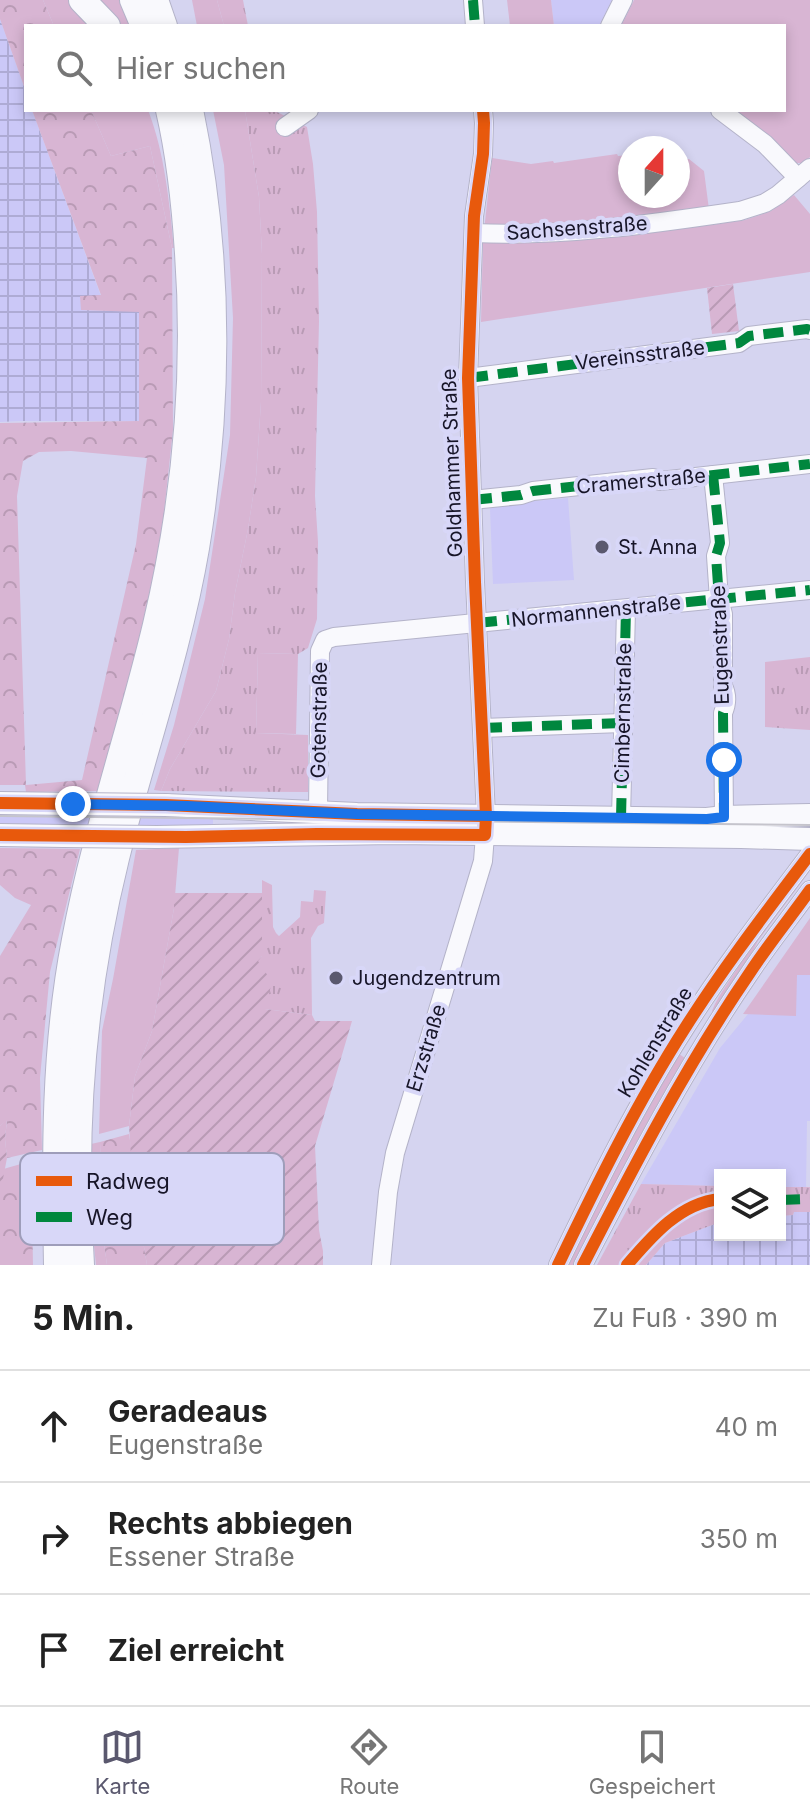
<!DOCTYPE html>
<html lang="de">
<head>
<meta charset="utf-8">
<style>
	:root { --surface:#fff; --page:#f6f6f6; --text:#222; --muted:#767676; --line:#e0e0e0; --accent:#5a586e }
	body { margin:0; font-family:Inter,sans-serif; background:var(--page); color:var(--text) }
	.controls { position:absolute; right:24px; bottom:24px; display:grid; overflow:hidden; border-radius:0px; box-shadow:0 4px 12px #0003 }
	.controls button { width:72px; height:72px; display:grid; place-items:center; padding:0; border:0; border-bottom:2px solid var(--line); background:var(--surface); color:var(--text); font:40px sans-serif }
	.compass { position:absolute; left:618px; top:136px; width:72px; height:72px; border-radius:50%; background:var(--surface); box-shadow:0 4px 12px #0003; rotate:21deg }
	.stop { position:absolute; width:24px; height:24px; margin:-18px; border:6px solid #1a73e8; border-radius:50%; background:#fff }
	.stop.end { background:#1a73e8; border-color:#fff; box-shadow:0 2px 8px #0008 }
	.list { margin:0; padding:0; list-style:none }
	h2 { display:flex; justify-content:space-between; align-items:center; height:104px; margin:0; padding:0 32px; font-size:34px }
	h2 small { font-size:26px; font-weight:400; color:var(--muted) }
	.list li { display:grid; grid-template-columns:52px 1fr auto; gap:24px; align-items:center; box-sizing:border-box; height:112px; padding:0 32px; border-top:2px solid var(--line) }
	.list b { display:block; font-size:30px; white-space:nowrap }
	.list p { margin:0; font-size:26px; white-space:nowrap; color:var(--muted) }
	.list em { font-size:26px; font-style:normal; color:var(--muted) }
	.icon { flex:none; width:44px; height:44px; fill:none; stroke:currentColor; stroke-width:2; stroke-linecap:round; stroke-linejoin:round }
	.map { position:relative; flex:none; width:810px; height:1265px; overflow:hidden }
	.search { position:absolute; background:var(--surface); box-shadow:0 4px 12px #0003; left:24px; right:24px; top:24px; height:88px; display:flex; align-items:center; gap:20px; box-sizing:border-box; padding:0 28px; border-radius:0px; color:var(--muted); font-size:30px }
	.sheet { height:440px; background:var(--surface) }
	nav { display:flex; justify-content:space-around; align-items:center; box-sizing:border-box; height:112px; border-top:2px solid var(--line); background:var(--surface); font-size:22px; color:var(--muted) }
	nav a { display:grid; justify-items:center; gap:4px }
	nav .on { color:var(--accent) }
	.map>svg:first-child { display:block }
</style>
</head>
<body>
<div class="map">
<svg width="810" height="1265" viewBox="0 0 810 1265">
	<defs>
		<pattern id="industrial-grid" width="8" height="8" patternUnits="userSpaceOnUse" patternTransform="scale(2)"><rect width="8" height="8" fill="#cbc8f7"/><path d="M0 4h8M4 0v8" fill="none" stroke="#aeabd4"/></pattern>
		<pattern id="forest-crowns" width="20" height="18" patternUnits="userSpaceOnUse" patternTransform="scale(2)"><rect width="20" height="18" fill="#d8b5d3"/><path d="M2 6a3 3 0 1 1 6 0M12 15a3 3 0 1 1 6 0" fill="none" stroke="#b99bb5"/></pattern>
		<pattern id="park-tufts" width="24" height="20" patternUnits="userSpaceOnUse" patternTransform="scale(2)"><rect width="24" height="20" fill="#d8b5d3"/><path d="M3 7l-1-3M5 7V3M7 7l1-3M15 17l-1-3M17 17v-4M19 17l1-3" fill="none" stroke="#b99bb5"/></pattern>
		<pattern id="garden-furrows" width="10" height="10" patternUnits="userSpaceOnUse" patternTransform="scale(2)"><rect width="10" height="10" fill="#d8b5d3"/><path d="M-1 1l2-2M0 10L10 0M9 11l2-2" fill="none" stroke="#b99bb5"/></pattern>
	</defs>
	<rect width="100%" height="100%" fill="#d5d4f0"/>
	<g fill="#cbc8f7">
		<path d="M551,0H612L599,26H554Z"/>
		<path d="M568,498L574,580L493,584L490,509L492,505Z"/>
		<path d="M0,813L213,815V827L0,825Z"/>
		<path d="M810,929V1121H807L806,1188L780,1187V1175H720V1186L641,1184L720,1048L748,1014Z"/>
	</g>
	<g fill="url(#industrial-grid)">
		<path d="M0,19L26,92V110H32L101,296L81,310L139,311V421H21L0,422Z"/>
		<path d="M794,1212H810V1265H646L665,1243L720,1222V1235H780V1216L793,1215Z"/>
	</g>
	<g fill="#d8b5d3">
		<path d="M43,0H72L98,26H54Z"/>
		<path d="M96,0H119L130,26H118Z"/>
		<path d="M192,0H217L224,26H197Z"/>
		<path d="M507,0H551L554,26H510Z"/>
		<path d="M634,0H810V157L803,163H796L769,137L735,110H784V26H621Z"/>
		<path d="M91,110H148C165,154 169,201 174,248H172L150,146L111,156Z"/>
		<path d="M213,110H245L259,197L262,254L261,402L256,477L248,529L235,593L229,639L216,691L170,769L161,791L154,790L174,725L205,599L230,435L233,318L224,165Z"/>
		<path d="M617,154L618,156L630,155V196H678V159H689L704,171L711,225L745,220L771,211L794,195L810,214V272L481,322L483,240L492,158L531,164L553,161L554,163Z"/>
		<path d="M258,653L298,654L296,734L256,733Z"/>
		<path d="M179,848L174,908L152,1031L135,1076L129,1126L99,1134L102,1031L113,979L136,850Z"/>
		<path d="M806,870L809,872L758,941L739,978L714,1015L712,1011C719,992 734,977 743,958Z"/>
		<path d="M810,918V975H797L796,1016L743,1014Z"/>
		<path d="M676,1052L688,1060L577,1265H565Z"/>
		<path d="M100,1142L103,1236L107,1265H96L91,1216V1144Z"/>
	</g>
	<g fill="url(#forest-crowns)" fill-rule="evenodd">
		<path d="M0,0H43L54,26H26V92L0,19Z"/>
		<path d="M32,110H91L111,156L150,146L172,248L173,430L160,549L130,677L99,791L26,792L25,785H0V423L139,421V312L81,310L80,296L101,295ZM71,451L147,458L136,544L82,780L26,785L17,496L23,461L39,452Z"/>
		<path d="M0,848L80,849L50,972L40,1078L42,1150L7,1158L5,1139L7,1120L0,1126V956L31,905L15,898L0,885Z"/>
		<path d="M129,1134L137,1184V1205L147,1265H107L103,1236L100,1142Z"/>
		<path d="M31,1161L33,1265H0V1170Z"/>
	</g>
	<g fill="url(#park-tufts)">
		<path d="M217,0H243L248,26H224Z"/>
		<path d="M245,110H273L307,127L313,164L317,212L319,321L315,496L318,542L317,619L308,648L298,654L258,653L256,733L308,735V792L161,791L170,769L216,691L229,639L235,593L248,529L256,477L261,402L262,254L259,197Z"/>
		<path d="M810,657V730L765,727V662Z"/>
		<path d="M262,880L272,885L273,927L276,933L279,936L300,917L301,901L313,902L314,890L326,891L324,923L318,926L311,938L312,1015L265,1009L257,961L262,956Z"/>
		<path d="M641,1184L720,1186V1222L665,1243L646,1265H597Z"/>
		<path d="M780,1187H810V1212H794L793,1215L780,1216Z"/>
	</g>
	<g fill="url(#garden-furrows)">
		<path d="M733,284L739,331L712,334L707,288Z"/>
		<path d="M174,893H262V956L258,961L272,982L265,1009L312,1015L315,1021H352L315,1146L319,1230L323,1251V1265H147L137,1205V1184L131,1156L129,1126L135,1076L152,1031L174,908Z"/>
		<path d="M7,1119L5,1139L7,1158L0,1194V1126Z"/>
	</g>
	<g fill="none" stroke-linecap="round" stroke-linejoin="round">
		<g stroke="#b4b3c9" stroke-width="20">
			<g id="minor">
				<path d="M473,0L475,26"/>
				<path d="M610,26L623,0"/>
				<path d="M483,110L484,123L483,154L474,216L468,378L475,582L486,816"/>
				<path d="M720,110L765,144L798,178"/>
				<path d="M285,127L309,110"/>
				<path d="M474,233C562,237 652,224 740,211L765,203L778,195L810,168"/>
				<path d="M468,378L739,343L749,336L807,329L810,330"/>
				<path d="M713,475L720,543L716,556L719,599L723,614V686C727,694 727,704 723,713L724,817"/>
				<path d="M472,500L521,495L533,491L653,478L660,481L810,464"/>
				<path d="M482,728L623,723"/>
				<path d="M318,812L320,651L325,640L334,637L810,590"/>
				<path d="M621,818L626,609"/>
				<path d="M381,1265L388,1192L395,1153L483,861L485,835"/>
				<path d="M558,1265C597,1184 637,1103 685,1028C723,968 767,911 810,854"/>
				<path d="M583,1265C634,1166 686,1066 749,974C768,945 790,918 810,890"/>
			</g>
		</g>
		<g stroke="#b4b3c9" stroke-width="24">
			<g id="major">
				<path d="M0,803L73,804"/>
				<path d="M166,805L357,814L707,819L724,817L810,815"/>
				<path d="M0,835L64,836"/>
				<path d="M157,837L393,833L741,837L810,839"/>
			</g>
		</g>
		<g stroke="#b4b3c9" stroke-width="28">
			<g id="highway">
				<path d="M82,0L107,26"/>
				<path d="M133,0L144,26"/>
				<path d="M155,0L164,26"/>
				<path d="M57,1265C55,1156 54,1048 75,940C95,833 131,730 156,625C185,503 197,378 188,253C185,206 180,157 169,110"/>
				<path d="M81,1265C72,1128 83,991 116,858C142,754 178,653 196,548C220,402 220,255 190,110"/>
			</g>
		</g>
		<use href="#minor" stroke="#f9f9fd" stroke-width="18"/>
		<use href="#major" stroke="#f9f9fd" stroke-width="22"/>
		<use href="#highway" stroke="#f9f9fd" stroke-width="26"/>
		<path stroke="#c5c4cc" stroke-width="2" d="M0,816L810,825"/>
		<g stroke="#b4b3c9" stroke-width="24" stroke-linecap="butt">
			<g id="major-bridge">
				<path d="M73,804L166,805"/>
				<path d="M64,836L157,837"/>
			</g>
		</g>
		<use href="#major-bridge" stroke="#f9f9fd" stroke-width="22"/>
		<g stroke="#00873e" stroke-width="10" stroke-dasharray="20 10" stroke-linecap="butt">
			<path d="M473,0L475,26"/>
			<path d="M468,378L739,343L749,336L807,329L810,330"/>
			<path d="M713,475L720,543L716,556L719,599L723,614V686C727,694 727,704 723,713L724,817"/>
			<path d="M472,500L521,495L533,491L653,478L660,481L810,464"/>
			<path d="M477,623L810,590"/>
			<path d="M482,728L623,723"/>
			<path d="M621,818L626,609"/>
			<path d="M780,1200L810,1199"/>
		</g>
		<g stroke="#d8d7f8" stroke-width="17">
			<g id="cycleway">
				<path d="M0,803L166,805L357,814L486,816"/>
				<path d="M0,835L186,837L317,834L485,835L486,816L475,582L468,378L474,216L483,154L484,123L483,110"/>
				<path d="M558,1265C597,1184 637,1103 685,1028C723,968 767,911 810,854"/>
				<path d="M583,1265C634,1166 686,1066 749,974C768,945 790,918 810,890"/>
				<path d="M627,1265C652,1236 680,1203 720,1199"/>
			</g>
		</g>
		<use href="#cycleway" stroke="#e8590c" stroke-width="12"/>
	</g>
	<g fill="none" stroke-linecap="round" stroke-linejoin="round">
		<path stroke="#1a73e8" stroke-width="10" d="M73,804L187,806L357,814L707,819L724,817V760"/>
	</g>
	<g fill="#5a586e" stroke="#d8d7f8" stroke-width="3">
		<circle cx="602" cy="547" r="8"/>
		<circle cx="336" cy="978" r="8"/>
	</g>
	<g text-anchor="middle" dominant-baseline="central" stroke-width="8" stroke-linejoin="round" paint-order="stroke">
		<g font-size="20" fill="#171528" stroke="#d8d7f8">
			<text transform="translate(577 228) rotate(-4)">Sachsenstraße</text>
			<text transform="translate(640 355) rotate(-7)">Vereinsstraße</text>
			<text transform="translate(452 463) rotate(-92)">Goldhammer Straße</text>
			<text transform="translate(641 481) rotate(-5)">Cramerstraße</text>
			<text transform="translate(596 611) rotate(-6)">Normannenstraße</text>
			<text transform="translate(720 645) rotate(-92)">Eugenstraße</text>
			<text transform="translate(623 713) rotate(-89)">Cimbernstraße</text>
			<text transform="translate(319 720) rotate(-89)">Gotenstraße</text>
			<text transform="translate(655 1042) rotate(-59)">Kohlenstraße</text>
			<text transform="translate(426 1048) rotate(-73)">Erzstraße</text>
		</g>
		<g font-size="20" fill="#171528" stroke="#d8d7f8" text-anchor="start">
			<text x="618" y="547">St. Anna</text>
			<text x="352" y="978">Jugendzentrum</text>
		</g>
	</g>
	<rect x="20" y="1153" width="264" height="92" rx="12" fill="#d8d7f8" stroke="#9e9dba" stroke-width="2"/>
	<rect x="36" y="1176" width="36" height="10" fill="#e8590c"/>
	<rect x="36" y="1212" width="36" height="10" fill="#00873e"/>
	<g font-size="22" fill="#171528">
		<text x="86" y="1189">Radweg</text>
		<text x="86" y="1225">Weg</text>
	</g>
</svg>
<div class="controls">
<button><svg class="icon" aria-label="layers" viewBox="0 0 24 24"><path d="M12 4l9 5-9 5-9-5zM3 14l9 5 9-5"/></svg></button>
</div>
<svg class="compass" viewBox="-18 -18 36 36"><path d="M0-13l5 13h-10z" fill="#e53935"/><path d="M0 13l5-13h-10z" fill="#767676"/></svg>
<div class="stop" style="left:724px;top:760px"></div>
<div class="stop end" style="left:73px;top:804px"></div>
<div class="search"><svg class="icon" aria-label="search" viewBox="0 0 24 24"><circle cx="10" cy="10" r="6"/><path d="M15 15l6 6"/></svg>Hier suchen</div>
</div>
<section class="sheet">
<h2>5 Min.<small>Zu Fuß · 390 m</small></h2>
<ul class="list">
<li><svg class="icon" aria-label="ahead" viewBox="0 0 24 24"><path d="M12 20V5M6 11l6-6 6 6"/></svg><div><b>Geradeaus</b><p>Eugenstraße</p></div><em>40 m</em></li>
<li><svg class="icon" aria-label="right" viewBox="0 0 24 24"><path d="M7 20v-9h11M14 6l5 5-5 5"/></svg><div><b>Rechts abbiegen</b><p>Essener Straße</p></div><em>350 m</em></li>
<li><svg class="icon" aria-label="arrive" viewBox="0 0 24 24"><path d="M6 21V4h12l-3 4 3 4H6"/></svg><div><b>Ziel erreicht</b></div></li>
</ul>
</section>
<nav>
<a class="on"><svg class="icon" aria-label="map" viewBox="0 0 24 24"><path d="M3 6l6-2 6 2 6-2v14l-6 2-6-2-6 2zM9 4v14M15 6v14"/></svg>Karte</a>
<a><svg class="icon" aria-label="directions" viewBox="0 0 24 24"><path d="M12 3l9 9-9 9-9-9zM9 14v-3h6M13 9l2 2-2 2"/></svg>Route</a>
<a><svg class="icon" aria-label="saved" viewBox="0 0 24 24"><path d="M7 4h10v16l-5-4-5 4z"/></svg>Gespeichert</a>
</nav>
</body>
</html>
